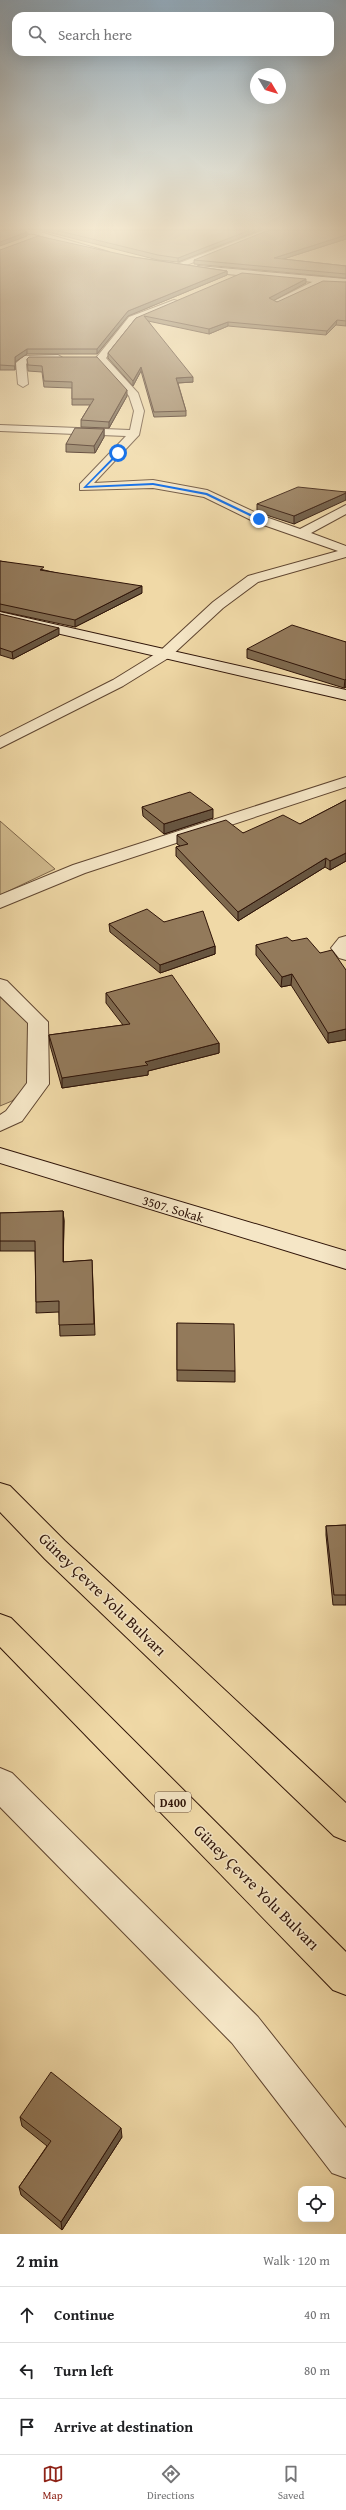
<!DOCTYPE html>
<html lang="en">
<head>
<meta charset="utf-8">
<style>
	:root { --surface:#fff; --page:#f6f6f6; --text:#202124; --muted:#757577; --line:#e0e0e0; --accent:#8f2418 }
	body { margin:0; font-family:"Gentium Book Plus",serif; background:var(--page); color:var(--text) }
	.controls { position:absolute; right:12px; bottom:12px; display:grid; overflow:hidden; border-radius:8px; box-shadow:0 4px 16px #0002 }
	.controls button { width:36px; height:36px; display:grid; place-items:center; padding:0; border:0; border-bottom:1px solid var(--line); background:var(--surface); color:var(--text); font:20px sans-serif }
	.compass { position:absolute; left:250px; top:68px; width:36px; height:36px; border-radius:50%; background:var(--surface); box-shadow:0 4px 16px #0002; rotate:128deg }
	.stop { position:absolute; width:12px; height:12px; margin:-9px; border:3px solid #1a73e8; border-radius:50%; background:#fff }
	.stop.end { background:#1a73e8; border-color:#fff; box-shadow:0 1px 4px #0008 }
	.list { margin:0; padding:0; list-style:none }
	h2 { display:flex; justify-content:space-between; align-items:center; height:52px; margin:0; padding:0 16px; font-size:17px }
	h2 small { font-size:13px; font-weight:400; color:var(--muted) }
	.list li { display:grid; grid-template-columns:26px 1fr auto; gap:12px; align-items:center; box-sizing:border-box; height:56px; padding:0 16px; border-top:1px solid var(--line) }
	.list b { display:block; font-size:15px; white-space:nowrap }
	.list em { font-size:13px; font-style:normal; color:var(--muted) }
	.icon { flex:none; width:22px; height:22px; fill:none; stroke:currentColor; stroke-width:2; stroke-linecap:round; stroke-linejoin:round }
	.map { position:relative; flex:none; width:346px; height:2234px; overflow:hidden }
	.search { position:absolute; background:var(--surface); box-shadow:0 4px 16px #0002; left:12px; right:12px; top:12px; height:44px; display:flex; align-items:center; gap:10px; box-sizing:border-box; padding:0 14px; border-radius:12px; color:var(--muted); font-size:15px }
	.sheet { height:220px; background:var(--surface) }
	nav { display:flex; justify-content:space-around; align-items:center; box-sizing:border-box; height:56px; border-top:1px solid var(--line); background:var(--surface); font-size:11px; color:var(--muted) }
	nav a { display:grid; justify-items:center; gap:2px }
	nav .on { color:var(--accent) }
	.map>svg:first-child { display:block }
</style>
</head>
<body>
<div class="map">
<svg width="346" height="2234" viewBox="0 0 346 2234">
	<rect width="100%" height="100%" fill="#f0d9a7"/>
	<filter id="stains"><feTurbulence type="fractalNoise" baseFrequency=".005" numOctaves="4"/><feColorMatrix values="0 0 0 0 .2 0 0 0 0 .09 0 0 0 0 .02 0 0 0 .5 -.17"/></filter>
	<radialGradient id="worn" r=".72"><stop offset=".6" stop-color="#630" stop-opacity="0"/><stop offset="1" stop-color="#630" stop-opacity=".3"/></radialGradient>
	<g fill="#cfb88c" stroke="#7f664a">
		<path d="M0,821L55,869L0,895Z"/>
		<path d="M0,980L32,1022L46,1065L12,1101L0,1106Z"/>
	</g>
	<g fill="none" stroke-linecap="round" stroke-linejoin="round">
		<g stroke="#5f4530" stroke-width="2">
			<g id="street">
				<path d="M27,230H53L29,234L25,232Z"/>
				<path d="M264,230H275L179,268L172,266Z"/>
				<path d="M322,277L325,278V282L277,305L270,303Z"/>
				<path d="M174,300L181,302L135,321L106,358L138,393L144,411L139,435L94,483L153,480L207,490L263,516L300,529L346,505V514L311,533L346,546V557L258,582L223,608L170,657L123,686L0,748V737L113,680L160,651L213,602L248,576L338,551L255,522L204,497L153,488L80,490V484L126,436L0,431V425L130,430L134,411L129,396L96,358L129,317Z"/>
				<path d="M24,356L58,355L63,358L58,361H29L26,364L28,384L23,387L18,384L16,363Z"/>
				<path d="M346,777V787L85,873L0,908V895L73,865Z"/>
				<path d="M346,936V960L339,958L331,948L339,938Z"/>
				<path d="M0,979L7,981L48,1022L49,1084L22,1121L0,1131V1115L6,1111L27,1083L28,1023L0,996Z"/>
				<path d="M0,1768L12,1773L258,2017L346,2128V2178L332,2173L232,2043L0,1807Z"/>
			</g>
		</g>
		<g stroke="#2f1408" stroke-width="2">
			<g id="secondary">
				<path d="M20,230H33L109,252L105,254Z"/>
				<path d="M198,266L346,279V285L195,271L194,269Z"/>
				<path d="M0,612L346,690V700L0,620Z"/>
				<path d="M0,1148L346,1251V1269L0,1163Z"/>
			</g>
		</g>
		<g stroke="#2f1408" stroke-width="2">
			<g id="highway">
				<path d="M0,1483L10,1486L65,1541L346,1803V1841L334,1836L45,1559L0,1512Z"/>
				<path d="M0,1614L11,1618L346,1952V1995L333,1990L0,1647Z"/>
			</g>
		</g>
		<use href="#street" fill="#f5e6c6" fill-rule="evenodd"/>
		<use href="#secondary" fill="#f5e6c6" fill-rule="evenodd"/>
		<use href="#highway" fill="#f0d9a7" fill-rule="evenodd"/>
	</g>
	<g fill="#7e694e" stroke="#2f1408">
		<path d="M40,230H260L178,262L158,260Z"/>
		<path d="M346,230V239L283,259L346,266V278L194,264V260Z"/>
		<path d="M0,250L133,257L227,271V275L128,316L97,354H27L15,362V370H0Z"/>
		<path d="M346,282V326L336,325L326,335L228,326L209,334L148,321L193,382L178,383L186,411V416L154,417L141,371L133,386L108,358V353L136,318L306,283L273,300L277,302Z"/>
		<path d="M27,359L127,396L109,428L81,427V420L90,405H72V388L44,387L42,372L28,371Z"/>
		<path d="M104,429V437L95,453L66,452V444Z"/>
		<path d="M346,492L294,524L257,512V504Z"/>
		<path d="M0,561L44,570L142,593L75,627L0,611Z"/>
		<path d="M0,614L59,635L13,659L0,655Z"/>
		<path d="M346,642V687L344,688L247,658V649Z"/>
		<path d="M346,800V861L330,870L325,867L238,921L176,856V847L180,846L177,844V835L243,833L300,824Z"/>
		<path d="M142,807L213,818L164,834L143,816Z"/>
		<path d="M164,922L215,946V954L160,973L110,932L109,924Z"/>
		<path d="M292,941L320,953L346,970V1040L328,1043L291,985L281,987L256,955V945Z"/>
		<path d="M106,993L219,1043V1053L148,1071V1075L62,1088L50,1045L49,1035L123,1025L106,1003Z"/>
		<path d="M63,1211L64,1221L63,1262L92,1260L95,1335L60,1336L59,1312L36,1313V1302L35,1251H0V1213Z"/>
		<path d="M177,1323L235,1371V1382L177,1381Z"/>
		<path d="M346,1525V1605H333L326,1535V1526Z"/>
		<path d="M20,2117L122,2137L62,2230L21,2195L19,2187L47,2146L22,2126Z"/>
	</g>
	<g fill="#675540" stroke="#2f1408">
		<path d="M250,230H260L178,262V258Z"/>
		<path d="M27,232V236L0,246V242Z"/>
		<path d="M346,235V239L274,262V258Z"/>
		<path d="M227,271V275L128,316L97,354V349L128,311Z"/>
		<path d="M306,279V283L269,303V298Z"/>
		<path d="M337,320L336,325L326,335L327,331Z"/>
		<path d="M228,322V326L209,334V329Z"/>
		<path d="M27,349V354L15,362V370V357Z"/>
		<path d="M141,367V371L133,386V381Z"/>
		<path d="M193,377V382L176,383V378Z"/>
		<path d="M127,390V396L109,428V422Z"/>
		<path d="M104,429V437L95,453L94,446Z"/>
		<path d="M346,493V500L294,524V516Z"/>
		<path d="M142,586V593L75,627V620Z"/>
		<path d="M59,628V635L13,659L12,652Z"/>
		<path d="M346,679V687L344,688L345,680Z"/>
		<path d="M213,809V818L164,834V824Z"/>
		<path d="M346,853V861L330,870V861Z"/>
		<path d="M326,858L325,867L238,921V912Z"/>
		<path d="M215,946V954L160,973V965Z"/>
		<path d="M292,974L291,985L281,987L282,977Z"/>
		<path d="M346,1029V1040L328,1043V1033Z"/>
		<path d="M219,1043V1053L148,1071V1075L62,1088V1078L145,1062Z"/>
		<path d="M63,1211L64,1221L63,1272Z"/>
		<path d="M121,2128L122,2137L62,2230L61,2222Z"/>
	</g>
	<g fill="#937a5b" stroke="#2f1408">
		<path d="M0,230H24L27,232L0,242Z"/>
		<path d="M55,230H250L178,258L158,255Z"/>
		<path d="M269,230H346V235L274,258L346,266V274L194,260Z"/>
		<path d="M38,236L133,257L227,271L128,311L97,349H27L15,357V366L0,365V250Z"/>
		<path d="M242,273L306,279L269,298L277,302L323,281L346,282V321L337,320L327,331L228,322L209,329L144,316L193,377L176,378L186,411L154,412L141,367L133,381L108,353L136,318Z"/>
		<path d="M29,357H97L127,390L109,422L81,420L94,399H72V382L44,381L42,366L28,365L27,359Z"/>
		<path d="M75,428L104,429L94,446L66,444Z"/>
		<path d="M298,487L346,492V493L294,516L257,504Z"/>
		<path d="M0,561L44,567L40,570L142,586L75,620L0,604Z"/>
		<path d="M0,614L59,628L12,652L0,648Z"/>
		<path d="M292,625L346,642V679L345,680L247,649Z"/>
		<path d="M190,792L213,809L164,824L142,807Z"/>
		<path d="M346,800V853L330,861L326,858L238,912L176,847L188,844L177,835L226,820L243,833L283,815L300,824Z"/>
		<path d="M147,909L164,922L203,911L215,946L160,965L109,924Z"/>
		<path d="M287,937L292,941L307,938L320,953L332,950L346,970V1029L328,1033L292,974L282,977L256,945Z"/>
		<path d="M172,975L219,1043L145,1062L148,1065L62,1078L49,1035L130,1024L106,993Z"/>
		<path d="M63,1211V1262L92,1260L94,1324L59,1325V1301L36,1302L35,1241H0V1213Z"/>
		<path d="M177,1323L234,1324L235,1371L177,1370Z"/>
		<path d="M346,1525V1595H334L326,1526Z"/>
		<path d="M51,2072L121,2128L61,2222L19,2187L51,2141L20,2117Z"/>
	</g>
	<linearGradient id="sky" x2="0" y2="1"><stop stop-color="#91a8b8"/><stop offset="0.42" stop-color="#f8eed7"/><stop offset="1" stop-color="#f8eed7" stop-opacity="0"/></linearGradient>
	<rect width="346" height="543" fill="url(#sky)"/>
	<path fill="#1a73e8" d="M118,452L119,454L87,486L153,483L207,493L261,519L258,520L206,495L153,485L83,488Z"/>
	<g text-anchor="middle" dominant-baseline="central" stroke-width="3" stroke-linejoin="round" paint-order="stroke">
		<rect fill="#f5e6c6" stroke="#6a5341" stroke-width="1" x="155" y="1792" width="36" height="20" rx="3"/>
		<g font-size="12" font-weight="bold" fill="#2f1408">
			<text x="173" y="1802">D400</text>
		</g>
		<g font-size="13" fill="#2f1408" stroke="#f5e6c6">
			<text transform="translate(173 1209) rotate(17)">3507. Sokak</text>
		</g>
		<g font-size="16" fill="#2f1408" stroke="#f5e6c6">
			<text transform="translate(103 1594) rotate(44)">Güney Çevre Yolu Bulvarı</text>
			<text transform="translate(257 1887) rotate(45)">Güney Çevre Yolu Bulvarı</text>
		</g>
	</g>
	<rect width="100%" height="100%" filter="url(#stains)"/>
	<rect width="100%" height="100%" fill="url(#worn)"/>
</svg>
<div class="controls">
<button><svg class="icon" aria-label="locate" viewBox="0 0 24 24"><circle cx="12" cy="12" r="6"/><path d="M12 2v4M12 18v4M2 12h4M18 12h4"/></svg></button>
</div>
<svg class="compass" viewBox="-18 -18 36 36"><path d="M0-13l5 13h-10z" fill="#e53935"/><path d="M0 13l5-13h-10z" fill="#757577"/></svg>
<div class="stop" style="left:118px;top:453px"></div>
<div class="stop end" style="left:259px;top:519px"></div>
<div class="search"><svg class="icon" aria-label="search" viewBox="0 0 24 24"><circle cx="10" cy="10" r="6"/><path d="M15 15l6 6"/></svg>Search here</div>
</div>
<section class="sheet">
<h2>2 min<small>Walk · 120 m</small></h2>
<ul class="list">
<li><svg class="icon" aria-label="ahead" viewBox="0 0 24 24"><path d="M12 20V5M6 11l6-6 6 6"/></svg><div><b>Continue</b></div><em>40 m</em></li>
<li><svg class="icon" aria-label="left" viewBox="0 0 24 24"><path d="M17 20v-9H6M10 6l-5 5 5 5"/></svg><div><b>Turn left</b></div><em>80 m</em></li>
<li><svg class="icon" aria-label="arrive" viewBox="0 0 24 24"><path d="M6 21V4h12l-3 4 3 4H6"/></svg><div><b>Arrive at destination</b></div></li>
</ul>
</section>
<nav>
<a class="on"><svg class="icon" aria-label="map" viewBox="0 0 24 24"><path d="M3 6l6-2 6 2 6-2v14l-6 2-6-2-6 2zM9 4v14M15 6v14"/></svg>Map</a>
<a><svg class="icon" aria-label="directions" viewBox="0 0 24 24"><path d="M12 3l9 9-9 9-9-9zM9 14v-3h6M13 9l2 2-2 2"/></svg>Directions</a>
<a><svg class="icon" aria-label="saved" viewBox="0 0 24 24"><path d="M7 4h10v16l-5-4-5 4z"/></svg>Saved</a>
</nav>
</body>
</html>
